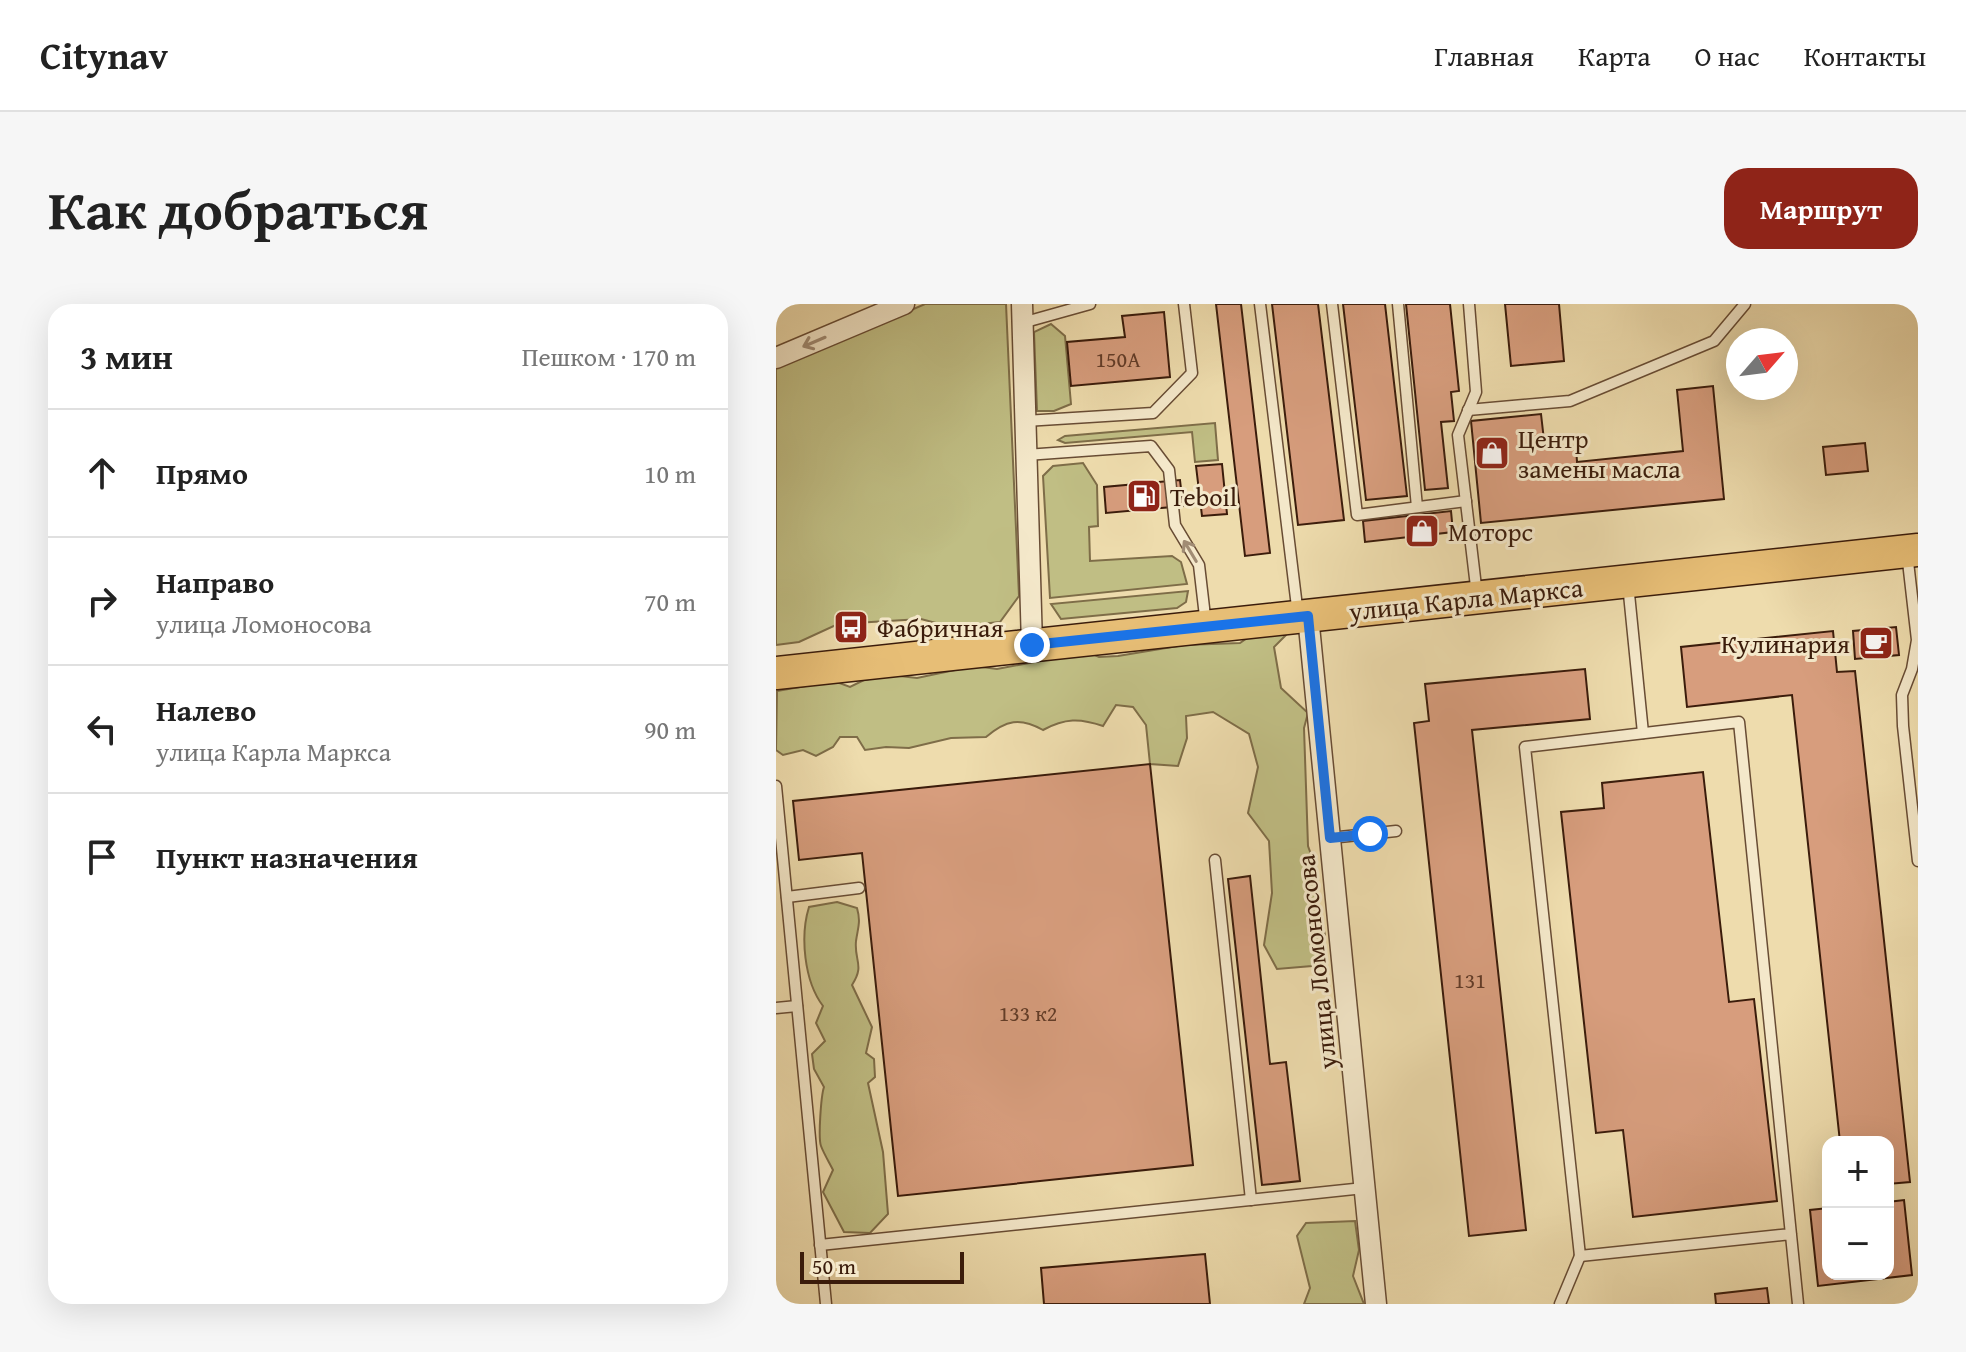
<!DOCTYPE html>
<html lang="ru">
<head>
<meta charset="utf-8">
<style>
	:root { --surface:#fff; --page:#f6f6f6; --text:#222; --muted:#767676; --line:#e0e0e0; --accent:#8f2418 }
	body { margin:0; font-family:"Gentium Book Plus",serif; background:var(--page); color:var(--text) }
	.controls { position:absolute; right:24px; bottom:24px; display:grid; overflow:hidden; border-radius:16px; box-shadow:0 8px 32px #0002 }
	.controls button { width:72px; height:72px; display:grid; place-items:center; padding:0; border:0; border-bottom:2px solid var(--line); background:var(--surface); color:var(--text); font:40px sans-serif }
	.compass { position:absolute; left:950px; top:24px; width:72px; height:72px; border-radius:50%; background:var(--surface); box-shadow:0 8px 32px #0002; rotate:62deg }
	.scale { position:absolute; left:24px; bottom:20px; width:164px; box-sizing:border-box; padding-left:8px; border:4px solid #3b1c0b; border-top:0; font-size:22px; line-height:28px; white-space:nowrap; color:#3b1c0b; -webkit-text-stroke:6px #f4e8ca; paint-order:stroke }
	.stop { position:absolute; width:24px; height:24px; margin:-18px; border:6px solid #1a73e8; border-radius:50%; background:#fff }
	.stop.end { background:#1a73e8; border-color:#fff; box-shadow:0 2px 8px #0008 }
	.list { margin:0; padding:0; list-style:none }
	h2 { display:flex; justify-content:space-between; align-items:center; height:104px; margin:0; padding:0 32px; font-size:34px }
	h2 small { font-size:26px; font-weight:400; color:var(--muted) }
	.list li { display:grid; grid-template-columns:52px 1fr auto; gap:24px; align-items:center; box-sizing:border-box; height:128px; padding:0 32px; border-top:2px solid var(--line) }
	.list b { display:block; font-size:30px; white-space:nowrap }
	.list p { margin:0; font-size:26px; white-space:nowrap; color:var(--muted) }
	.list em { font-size:26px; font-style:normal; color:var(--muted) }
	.icon { flex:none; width:44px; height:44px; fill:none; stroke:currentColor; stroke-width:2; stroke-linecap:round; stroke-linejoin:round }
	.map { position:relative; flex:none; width:1142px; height:1000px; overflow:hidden; border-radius:24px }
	header { display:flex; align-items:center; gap:48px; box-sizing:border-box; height:112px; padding:0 40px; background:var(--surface); border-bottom:2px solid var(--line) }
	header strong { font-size:38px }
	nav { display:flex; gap:44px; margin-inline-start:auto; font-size:28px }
	.intro { display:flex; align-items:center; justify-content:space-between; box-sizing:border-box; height:192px; padding:0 48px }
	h1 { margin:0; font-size:56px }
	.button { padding:20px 36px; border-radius:24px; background:var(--accent); color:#fff; font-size:28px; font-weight:700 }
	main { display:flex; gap:48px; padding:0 48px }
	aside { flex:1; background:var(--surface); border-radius:24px; box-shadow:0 8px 32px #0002 }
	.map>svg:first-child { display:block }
</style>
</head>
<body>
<header>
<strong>Citynav</strong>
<nav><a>Главная</a><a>Карта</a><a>О нас</a><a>Контакты</a></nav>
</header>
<div class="intro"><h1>Как добраться</h1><a class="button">Маршрут</a></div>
<main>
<aside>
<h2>3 мин<small>Пешком · 170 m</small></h2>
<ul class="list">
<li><svg class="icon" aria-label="ahead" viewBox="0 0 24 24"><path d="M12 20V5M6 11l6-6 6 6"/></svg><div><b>Прямо</b></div><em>10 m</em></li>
<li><svg class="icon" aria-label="right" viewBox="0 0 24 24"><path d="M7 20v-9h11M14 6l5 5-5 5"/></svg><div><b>Направо</b><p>улица Ломоносова</p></div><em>70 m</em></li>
<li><svg class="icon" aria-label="left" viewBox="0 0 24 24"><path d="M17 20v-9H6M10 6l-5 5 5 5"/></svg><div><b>Налево</b><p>улица Карла Маркса</p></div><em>90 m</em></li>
<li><svg class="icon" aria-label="arrive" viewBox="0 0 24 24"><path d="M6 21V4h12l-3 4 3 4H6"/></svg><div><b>Пункт назначения</b></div></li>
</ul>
</aside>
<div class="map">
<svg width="1142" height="1000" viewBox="0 0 1142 1000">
	<rect width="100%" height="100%" fill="#eedcad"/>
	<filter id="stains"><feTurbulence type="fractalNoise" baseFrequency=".0025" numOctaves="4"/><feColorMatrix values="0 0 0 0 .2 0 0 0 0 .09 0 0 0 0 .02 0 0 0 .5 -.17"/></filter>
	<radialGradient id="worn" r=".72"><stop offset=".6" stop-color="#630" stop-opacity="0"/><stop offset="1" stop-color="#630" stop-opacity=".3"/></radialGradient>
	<g fill="#c0be84" stroke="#7e6d48" stroke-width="2">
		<path d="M149,0H230L243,292L224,318L175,323L145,315L62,320L23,338L0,341V64Z"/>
		<path d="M275,20L289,32L295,100L278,107H261L258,28Z"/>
		<path d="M439,119L442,156L419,158L416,128L289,139L282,136L289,132Z"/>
		<path d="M307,159L321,181L322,222L313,223L314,257L396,252L405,258L411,280L274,294L267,172L277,162Z"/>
		<path d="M412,287L410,298L401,304L285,315L275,300Z"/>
		<path d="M512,329L498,343L505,384L532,409L528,424L532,542L542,570L541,598L549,631L536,662L501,665L488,641L496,589L493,537L472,509L482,463L473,430L437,408L410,412L411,434L402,462L374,460L370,421L357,403L340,401L327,422C304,414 289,414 267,426C244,413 230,416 210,433L175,434L133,444L110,443L89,446L81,433H64L57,443L40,452L27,446L7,451L0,446L1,387L58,377L74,383L88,376L115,371L141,374L198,362L221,365L312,348L323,353L342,352L408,341L464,339L474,332Z"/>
		<path d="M61,598L81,604C85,618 82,623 80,637C78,657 89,661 76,681L96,723L90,749L98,755L99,773L92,779L107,848L112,910L94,929L68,928L47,888L57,866C53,858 48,850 45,842C42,834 45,792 48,783L38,765L36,750L49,737L40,719L47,702C28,677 24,632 33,603Z"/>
		<path d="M579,917L583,946L577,972L588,1000H528L534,984L521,932L530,919Z"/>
	</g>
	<g fill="#d79d7d" stroke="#3b1c0b" stroke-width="2">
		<path d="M440,0H465L494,249L469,252Z"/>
		<path d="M496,0H542L568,216L522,221Z"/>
		<path d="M567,0H609L631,192L590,196Z"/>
		<path d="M630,0H674L683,87L675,88L678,117L665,118L672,184L649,186Z"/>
		<path d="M729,0H783L788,57L735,62Z"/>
		<path d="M388,8L394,73L295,82L291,38L349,33L346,12Z"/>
		<path d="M937,82L948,195L705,219L695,117L765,110L769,145L800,142L801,158L907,147L901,86Z"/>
		<path d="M1089,139L1092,167L1050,171L1047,143Z"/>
		<path d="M446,160L451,210L426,212L420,162Z"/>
		<path d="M404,176L407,202L330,209L328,183Z"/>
		<path d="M675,207L677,228L589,238L587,217Z"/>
		<path d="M1120,323L1123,351L1079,355L1077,327Z"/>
		<path d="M1057,327L1061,368L1079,367L1134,878L1112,880V838H1064L1016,391L911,403L905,343Z"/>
		<path d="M809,365L814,415L696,426L750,926L693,932L638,419L653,417L649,380Z"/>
		<path d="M374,460L417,861L122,892L86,549L23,556L17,497Z"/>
		<path d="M927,468L953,698L978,695L1001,897L857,913L847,826L820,829L785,508L828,504L826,479Z"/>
		<path d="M474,572L494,760L510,758L524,877L486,881L452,575Z"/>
		<path d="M1128,896L1136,971L1042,982L1034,906L1052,904V970H1112V898Z"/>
		<path d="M429,950L434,1000H268L265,964Z"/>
		<path d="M991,984L993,1000H940L939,990Z"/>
	</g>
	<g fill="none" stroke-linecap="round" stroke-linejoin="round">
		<g stroke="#684c34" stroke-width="13">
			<g id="service">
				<path d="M484,0L522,311"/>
				<path d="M556,0L581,211L690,197"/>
				<path d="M622,0L641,203"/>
				<path d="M693,0L700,88L682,131L701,291"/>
				<path d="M246,19L314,0"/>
				<path d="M692,106L794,97L938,37L969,0"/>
				<path d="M249,117L377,109L416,69L408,0"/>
				<path d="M250,151L375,142L393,166L399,221L423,261L430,321"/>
				<path d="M1131,249L1141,336L1136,365L1126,391L1127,422L1142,557"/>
				<path d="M852,280L867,429"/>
				<path d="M0,482L50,1000"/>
				<path d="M554,534L620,527"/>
				<path d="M439,556L475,896"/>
				<path d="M11,593L83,584"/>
				<path d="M0,704L21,702"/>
				<path d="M1015,930L804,952L749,443L963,418L1022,1000"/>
				<path d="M44,941L588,884"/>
				<path d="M784,1000L804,952"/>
			</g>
		</g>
		<g stroke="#684c34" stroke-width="23">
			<g id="minor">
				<path d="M246,0L256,341"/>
				<path d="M0,54L128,0"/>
				<path d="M532,312L600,1000"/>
			</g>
		</g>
		<g stroke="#3b1c0b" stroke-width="35">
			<path id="primary" d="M0,369L1142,246"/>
		</g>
		<use href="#service" stroke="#f4e8ca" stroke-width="10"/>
		<use href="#minor" stroke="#f4e8ca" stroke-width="20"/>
		<use href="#primary" stroke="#e7be76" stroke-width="32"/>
	</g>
	<defs><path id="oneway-shaft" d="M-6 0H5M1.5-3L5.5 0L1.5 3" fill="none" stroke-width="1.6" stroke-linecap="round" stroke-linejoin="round" transform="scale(2)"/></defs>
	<g stroke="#a18c74">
		<use href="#oneway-shaft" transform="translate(38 38) rotate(157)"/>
		<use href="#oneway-shaft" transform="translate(414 247) rotate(-121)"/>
	</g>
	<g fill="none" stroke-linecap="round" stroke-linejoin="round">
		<path stroke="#1a73e8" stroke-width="10" d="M256,341L532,312L554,534L594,530"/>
	</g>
	<defs>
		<g id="shop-square" transform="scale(1.8)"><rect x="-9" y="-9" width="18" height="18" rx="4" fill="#8f2418" stroke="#f4e8ca"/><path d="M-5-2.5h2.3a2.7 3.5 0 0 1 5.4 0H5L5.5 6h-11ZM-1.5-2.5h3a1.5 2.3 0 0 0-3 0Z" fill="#fff"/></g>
		<g id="fuel-square" transform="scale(1.8)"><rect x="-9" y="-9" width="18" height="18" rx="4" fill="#8f2418" stroke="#f4e8ca"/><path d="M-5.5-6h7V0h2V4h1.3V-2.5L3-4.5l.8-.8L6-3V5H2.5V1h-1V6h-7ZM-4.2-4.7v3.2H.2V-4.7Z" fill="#fff"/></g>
		<g id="bus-square" transform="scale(1.8)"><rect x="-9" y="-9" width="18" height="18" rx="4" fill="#8f2418" stroke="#f4e8ca"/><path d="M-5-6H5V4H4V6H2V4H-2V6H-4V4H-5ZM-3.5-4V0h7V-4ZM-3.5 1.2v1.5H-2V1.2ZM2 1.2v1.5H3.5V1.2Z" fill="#fff"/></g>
		<g id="cafe-square" transform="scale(1.8)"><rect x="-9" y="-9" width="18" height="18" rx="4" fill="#8f2418" stroke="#f4e8ca"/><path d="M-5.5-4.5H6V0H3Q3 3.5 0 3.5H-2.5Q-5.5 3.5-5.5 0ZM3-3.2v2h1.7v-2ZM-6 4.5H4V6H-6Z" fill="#fff"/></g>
	</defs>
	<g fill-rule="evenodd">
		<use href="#shop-square" x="716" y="149"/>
		<use href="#fuel-square" x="368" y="192"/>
		<use href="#shop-square" x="646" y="227"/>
		<use href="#bus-square" x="75" y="323"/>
		<use href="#cafe-square" x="1100" y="339"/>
	</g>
	<g text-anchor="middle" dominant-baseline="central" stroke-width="6" stroke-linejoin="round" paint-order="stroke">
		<g font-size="22" fill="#623c28">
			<text x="342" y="55">150А</text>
			<text x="694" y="676">131</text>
			<text x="252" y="709">133 к2</text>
		</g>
		<g font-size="26" fill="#3b1c0b" stroke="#f4e8ca" text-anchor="start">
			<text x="742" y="134">Центр<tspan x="742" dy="30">замены масла</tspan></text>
			<text x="394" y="192">Teboil</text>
			<text x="672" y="227">Моторс</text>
			<text x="101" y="323">Фабричная</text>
			<text x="1074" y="339" text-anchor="end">Кулинария</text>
		</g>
		<g font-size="26" fill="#3b1c0b" stroke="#f4e8ca">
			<text transform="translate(690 295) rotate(-6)">улица Карла Маркса</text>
			<text transform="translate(540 658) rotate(-96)">улица Ломоносова</text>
		</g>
	</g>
	<rect width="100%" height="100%" filter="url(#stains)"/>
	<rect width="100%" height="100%" fill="url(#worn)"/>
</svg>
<div class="controls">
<button>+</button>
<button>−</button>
</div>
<svg class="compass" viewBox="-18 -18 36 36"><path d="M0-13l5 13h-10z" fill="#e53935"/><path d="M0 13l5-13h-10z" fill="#767676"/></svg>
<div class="scale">50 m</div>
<div class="stop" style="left:594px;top:530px"></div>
<div class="stop end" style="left:256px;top:341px"></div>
</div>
</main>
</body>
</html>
